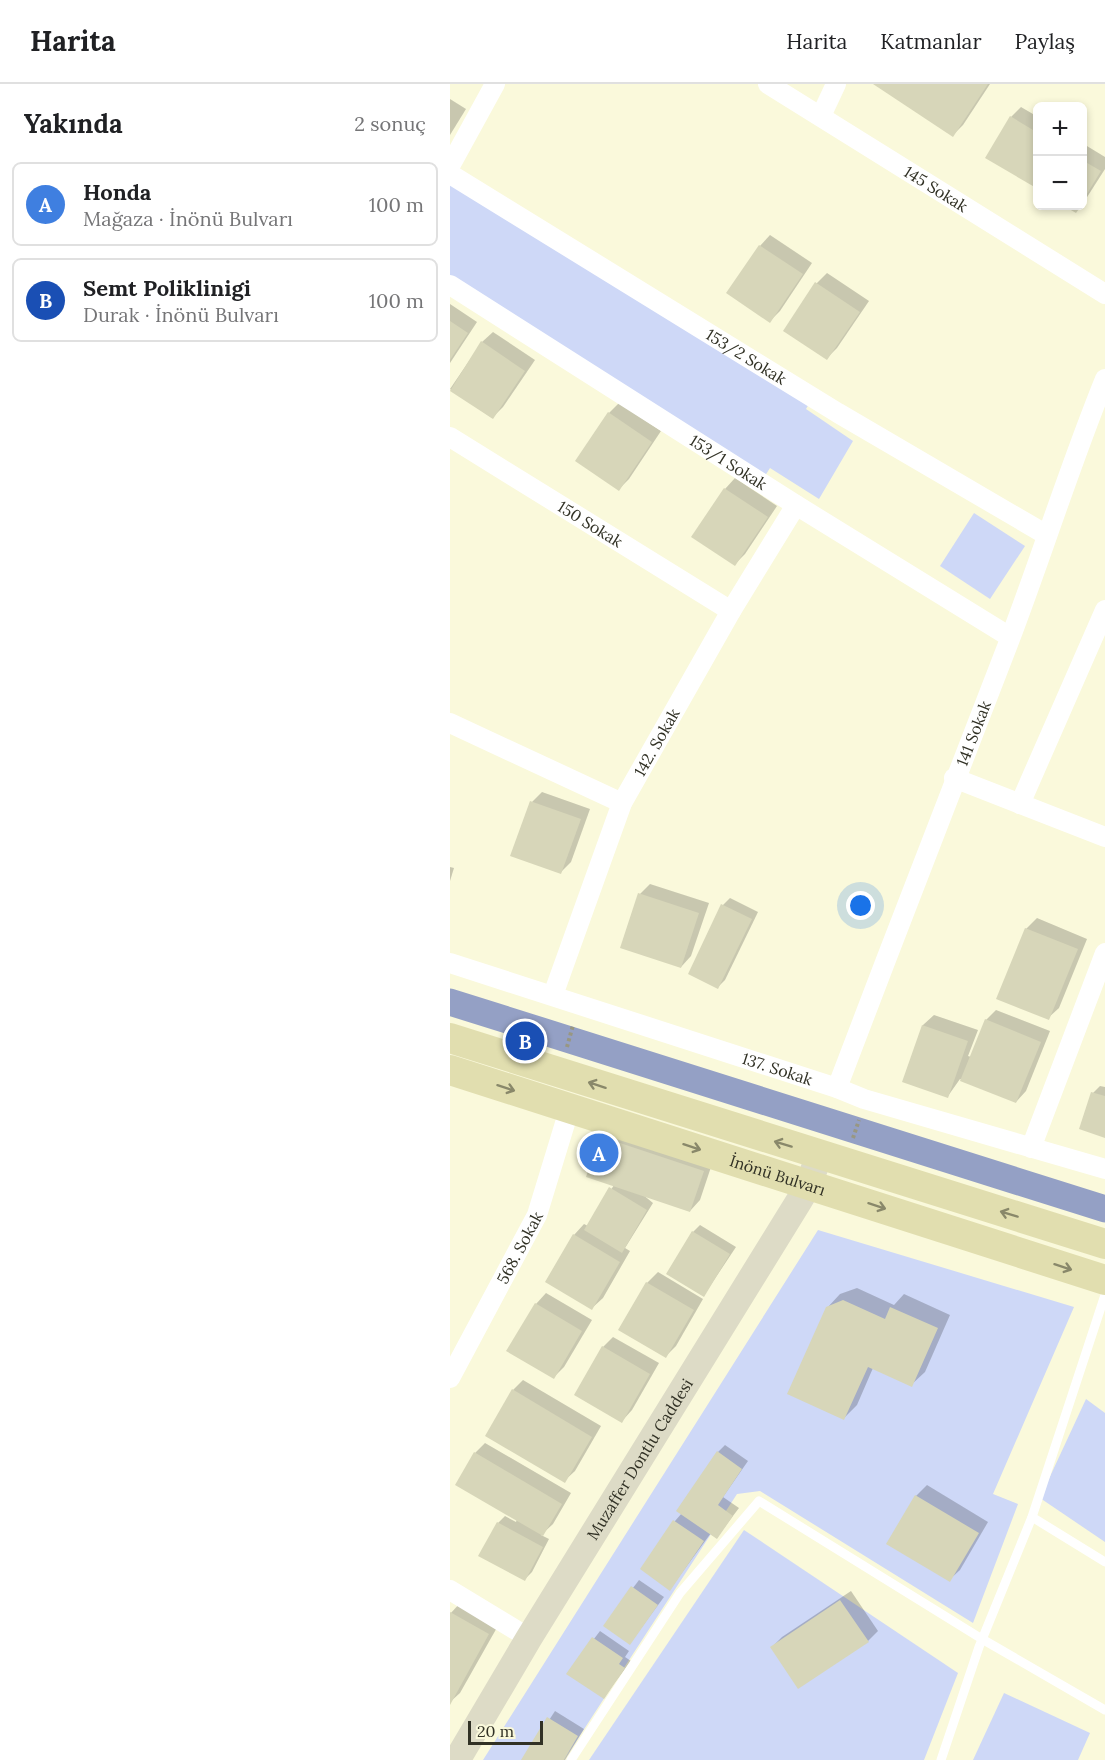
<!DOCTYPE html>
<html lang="tr">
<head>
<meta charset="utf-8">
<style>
	:root { --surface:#fff; --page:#f2f2f2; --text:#202124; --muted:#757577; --line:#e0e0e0; --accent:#5066dc }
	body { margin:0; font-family:Lora,serif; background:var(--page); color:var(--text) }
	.controls { position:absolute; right:18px; top:18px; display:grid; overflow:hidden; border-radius:9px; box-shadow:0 3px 9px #0003 }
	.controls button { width:54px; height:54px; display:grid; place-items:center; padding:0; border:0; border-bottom:2px solid var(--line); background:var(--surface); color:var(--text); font:30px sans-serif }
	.scale { position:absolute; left:18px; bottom:15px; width:75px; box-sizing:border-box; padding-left:6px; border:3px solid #313125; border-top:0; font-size:16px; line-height:21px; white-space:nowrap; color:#313125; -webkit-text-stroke:4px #faf9db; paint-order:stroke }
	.you { position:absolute; left:411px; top:822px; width:21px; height:21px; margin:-15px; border:4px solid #fff; border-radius:50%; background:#1a73e8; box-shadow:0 0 0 9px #1a73e833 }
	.badge { display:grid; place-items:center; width:39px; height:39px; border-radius:50%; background:var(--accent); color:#fff; font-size:20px; font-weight:700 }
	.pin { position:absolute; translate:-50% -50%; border:3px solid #fff; box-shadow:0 2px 6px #0006 }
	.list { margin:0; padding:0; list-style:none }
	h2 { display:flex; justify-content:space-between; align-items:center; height:78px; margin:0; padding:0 24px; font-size:26px }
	h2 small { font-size:20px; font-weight:400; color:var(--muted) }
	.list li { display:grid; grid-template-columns:39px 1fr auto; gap:18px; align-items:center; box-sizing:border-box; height:84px; margin:0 12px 12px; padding:0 12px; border:2px solid var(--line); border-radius:9px }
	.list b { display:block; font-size:22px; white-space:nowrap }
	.list p { margin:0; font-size:20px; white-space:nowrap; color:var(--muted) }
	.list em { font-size:20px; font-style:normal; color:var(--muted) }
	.map { position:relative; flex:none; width:655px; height:1676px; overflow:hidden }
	header { display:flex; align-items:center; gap:36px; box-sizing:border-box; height:84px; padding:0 30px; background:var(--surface); border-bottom:2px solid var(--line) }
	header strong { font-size:28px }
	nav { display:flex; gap:33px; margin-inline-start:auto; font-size:21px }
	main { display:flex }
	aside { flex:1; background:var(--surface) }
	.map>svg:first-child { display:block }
</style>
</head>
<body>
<header>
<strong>Harita</strong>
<nav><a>Harita</a><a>Katmanlar</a><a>Paylaş</a></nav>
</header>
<main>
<aside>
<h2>Yakında<small>2 sonuç</small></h2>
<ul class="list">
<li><span class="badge" style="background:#3f7fe0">A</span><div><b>Honda</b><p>Mağaza · İnönü Bulvarı</p></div><em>100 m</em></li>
<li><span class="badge" style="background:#1a4fb4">B</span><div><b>Semt Poliklinigi</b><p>Durak · İnönü Bulvarı</p></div><em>100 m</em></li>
</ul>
</aside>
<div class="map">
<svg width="655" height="1676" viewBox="0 0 655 1676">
	<rect width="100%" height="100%" fill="#faf9db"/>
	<g fill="#ced8f7">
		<path d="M0,90L363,313L356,325L403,357L369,415L320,384L311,398L0,201Z"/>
		<path d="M524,429L575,462L540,515L490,482Z"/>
		<path d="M368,1146L624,1223L543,1410L568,1420L523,1539L310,1407L287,1410L114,1676H33Z"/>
		<path d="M636,1315L655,1329V1458L590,1414Z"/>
		<path d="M294,1446L508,1589L474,1676H139Z"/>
		<path d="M554,1609L640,1649L628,1676H523Z"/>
	</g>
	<g fill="#0003">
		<path d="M427,0H540L513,41L503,51Z"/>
		<path d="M0,15L16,25L0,51Z"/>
		<path d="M571,23L588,33V104L561,33Z"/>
		<path d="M632,59L655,73V85L632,121Z"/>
		<path d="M320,151L362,179L330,227L320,237L278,209L310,162Z"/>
		<path d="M377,189L419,217L387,264L377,274L335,246L367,199Z"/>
		<path d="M0,220L27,238L0,279Z"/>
		<path d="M43,248L85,276L53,323L42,334L0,305L32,258Z"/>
		<path d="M169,319L211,347L179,395L169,405L159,329Z"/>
		<path d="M285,394L327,422L295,470L285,480L275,405Z"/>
		<path d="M92,708L140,725L121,778L110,789L82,718Z"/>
		<path d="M0,783L4,784L0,797Z"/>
		<path d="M200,800L259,819L241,872L231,883L190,810Z"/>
		<path d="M280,814L308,828L275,896L268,903L273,821Z"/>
		<path d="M587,834L637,855L609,924L598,934L576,845Z"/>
		<path d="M546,926L600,947L576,1007L566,1018L510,995L498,1012L454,997L473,941L484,931L528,946L518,972L521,973L536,936Z"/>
		<path d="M650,1002L655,1003V1052L643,1009Z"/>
		<path d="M161,1042L263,1077L250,1116L240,1127L192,1110L203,1119L175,1164L180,1167L153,1214L142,1224L97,1198L124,1151L134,1140L138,1142L164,1101L151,1053Z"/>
		<path d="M250,1141L286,1163L254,1211L243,1148Z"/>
		<path d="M208,1188L253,1215L226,1262L216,1272L170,1246L197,1199Z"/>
		<path d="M407,1204L444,1221L454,1210L500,1231L475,1288L461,1301L423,1284L407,1321L394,1334L377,1224L390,1210Z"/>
		<path d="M96,1209L142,1236L114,1283L104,1293L86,1220Z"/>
		<path d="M163,1253L209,1279L182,1326L172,1337L153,1263Z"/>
		<path d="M73,1296L151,1342L125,1387L114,1397L63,1306Z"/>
		<path d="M35,1359L121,1409L103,1440L91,1451L99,1455L82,1488L75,1495L48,1439L55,1432L66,1438L67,1435L25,1369Z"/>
		<path d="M275,1361L298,1377L273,1413L289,1424L267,1453L261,1449L220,1505L225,1437L232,1429L268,1368Z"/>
		<path d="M477,1401L538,1438L510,1486L499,1496L438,1460L466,1412Z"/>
		<path d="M189,1496L214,1513L180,1559L155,1541Z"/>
		<path d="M401,1507L428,1547L418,1557L322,1563L332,1553Z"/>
		<path d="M11,1518L49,1540L10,1609L0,1618V1530Z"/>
		<path d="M150,1547L179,1567L175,1573L181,1577L154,1613L118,1589Z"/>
		<path d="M105,1627L134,1645L115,1676H73Z"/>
	</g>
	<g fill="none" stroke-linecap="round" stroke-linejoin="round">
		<path stroke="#94a0c5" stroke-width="27" d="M0,918L655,1125"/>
	</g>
	<g fill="#d7d6b9">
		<path d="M423,0H538L503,53Z"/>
		<path d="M560,32L588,49V105L535,74Z"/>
		<path d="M632,76L651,87L632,118Z"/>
		<path d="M614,122H631L626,129Z"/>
		<path d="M309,161L353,190L320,239L276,209Z"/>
		<path d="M365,198L410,228L377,276L333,247Z"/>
		<path d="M0,237L18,249L0,276Z"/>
		<path d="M31,257L75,287L43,335L0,307Z"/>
		<path d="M158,328L202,358L169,407L125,377Z"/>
		<path d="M274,404L318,433L285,482L241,453Z"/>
		<path d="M80,717L131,735L111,790L60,772Z"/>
		<path d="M188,809L249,829L231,884L170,864Z"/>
		<path d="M271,820L302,835L268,905L238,890Z"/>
		<path d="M575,844L628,865L599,936L546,915Z"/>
		<path d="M535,935L591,958L566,1019L510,997Z"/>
		<path d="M472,941L518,957L498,1014L452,998Z"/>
		<path d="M641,1008L655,1012V1054L629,1045Z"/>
		<path d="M149,1052L254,1087L240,1128L136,1093Z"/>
		<path d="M159,1103L197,1126L172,1169L134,1146Z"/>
		<path d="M242,1147L280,1170L254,1213L216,1190Z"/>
		<path d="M123,1150L170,1178L142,1226L95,1198Z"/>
		<path d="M196,1198L244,1226L216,1274L168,1246Z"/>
		<path d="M393,1216L435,1235L440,1223L488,1244L462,1303L418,1283L394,1336L337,1310L376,1223Z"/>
		<path d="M85,1219L132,1247L104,1295L56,1267Z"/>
		<path d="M152,1262L200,1290L172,1339L124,1311Z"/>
		<path d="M62,1305L142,1353L115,1399L35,1352Z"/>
		<path d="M267,1367L292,1385L268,1421L283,1432L267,1455L226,1427Z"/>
		<path d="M24,1368L112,1420L93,1452L5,1401Z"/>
		<path d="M465,1411L529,1449L500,1498L436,1460Z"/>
		<path d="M223,1436L254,1457L220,1507L190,1485Z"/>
		<path d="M47,1438L93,1463L75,1497L28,1472Z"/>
		<path d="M181,1502L208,1521L180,1561L153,1542Z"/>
		<path d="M390,1516L419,1558L348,1605L320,1563Z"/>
		<path d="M0,1528L39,1550L0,1621Z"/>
		<path d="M142,1553L173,1574L169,1580L175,1584L154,1615L116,1590Z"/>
		<path d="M97,1633L128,1652L114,1676H71Z"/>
	</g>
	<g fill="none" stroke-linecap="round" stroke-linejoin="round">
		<g stroke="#989782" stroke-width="4" stroke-dasharray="3 3" stroke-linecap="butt">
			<path d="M117,963L123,941"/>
			<path d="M403,1054L409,1036"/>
		</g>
		<g stroke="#fff" stroke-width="9">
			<path d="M582,1433L655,1478"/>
			<path d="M121,1676L230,1509L309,1417L532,1555L655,1626"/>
			<path d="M491,1676L529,1563L582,1433L655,1211"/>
		</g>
		<g stroke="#fff" stroke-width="20">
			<path id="s1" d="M318,0L655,210"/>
			<path d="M371,32L386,0"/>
			<path d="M0,82L45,0"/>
			<path id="s2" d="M0,90L388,329L595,450"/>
			<path id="s3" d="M0,201L346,421L560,553"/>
			<path id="s4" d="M0,353L281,527"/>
			<path d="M0,639L172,719"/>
			<path d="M504,694L655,753"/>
			<path d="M570,720L655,526"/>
			<path id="s5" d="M0,879L387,1004L414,1015L655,1085"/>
			<path id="s6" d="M103,911L172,719L281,527L346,421"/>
			<path id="s7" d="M387,1004C444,854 502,704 560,555C593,468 620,381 655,295"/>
			<path d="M581,1064L655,869"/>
			<path id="s8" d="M0,1294L87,1131L120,1023"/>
			<path d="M0,1506L79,1554"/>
		</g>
		<path stroke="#dddbc6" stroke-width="27" id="s9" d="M7,1676L79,1554L349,1117L359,1100L369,1071"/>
		<g stroke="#e1deaf" stroke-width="30">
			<path d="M0,954L655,1160"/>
			<path id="s10" d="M0,986L655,1196"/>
		</g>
	</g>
	<defs><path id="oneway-shaft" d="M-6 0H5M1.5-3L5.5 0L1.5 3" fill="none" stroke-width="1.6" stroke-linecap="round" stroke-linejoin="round" transform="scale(1.5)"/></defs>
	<g stroke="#89886a">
		<use href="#oneway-shaft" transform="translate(147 1001) rotate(-162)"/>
		<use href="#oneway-shaft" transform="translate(56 1004) rotate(18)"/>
		<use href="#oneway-shaft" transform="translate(333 1060) rotate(-163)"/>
		<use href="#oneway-shaft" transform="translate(242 1063) rotate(18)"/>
		<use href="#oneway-shaft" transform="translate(427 1122) rotate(18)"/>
		<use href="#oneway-shaft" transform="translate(559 1130) rotate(-163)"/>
		<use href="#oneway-shaft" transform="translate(613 1183) rotate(18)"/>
	</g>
	<g text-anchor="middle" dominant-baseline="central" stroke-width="4.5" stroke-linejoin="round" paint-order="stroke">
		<g font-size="16" fill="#313125" stroke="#faf9db">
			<text stroke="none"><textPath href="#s1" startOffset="198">145 Sokak</textPath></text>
			<text stroke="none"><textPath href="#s2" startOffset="348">153/2 Sokak</textPath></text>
			<text stroke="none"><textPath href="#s3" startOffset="330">153/1 Sokak</textPath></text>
			<text stroke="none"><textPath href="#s4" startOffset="165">150 Sokak</textPath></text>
			<text stroke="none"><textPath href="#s7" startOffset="380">141 Sokak</textPath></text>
			<text stroke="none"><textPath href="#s6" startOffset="274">142. Sokak</textPath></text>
			<text stroke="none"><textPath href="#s5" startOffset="344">137. Sokak</textPath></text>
			<text stroke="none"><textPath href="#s10" startOffset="344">İnönü Bulvarı</textPath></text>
			<text stroke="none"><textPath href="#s8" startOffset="148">568. Sokak</textPath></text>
			<text stroke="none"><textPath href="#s9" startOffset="352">Muzaffer Dontlu Caddesi</textPath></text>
		</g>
	</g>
</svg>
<div class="controls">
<button>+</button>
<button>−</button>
</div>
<div class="scale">20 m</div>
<div class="you"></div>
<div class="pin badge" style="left:149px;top:1069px;background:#3f7fe0">A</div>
<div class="pin badge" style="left:75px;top:957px;background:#1a4fb4">B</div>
</div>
</main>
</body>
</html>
